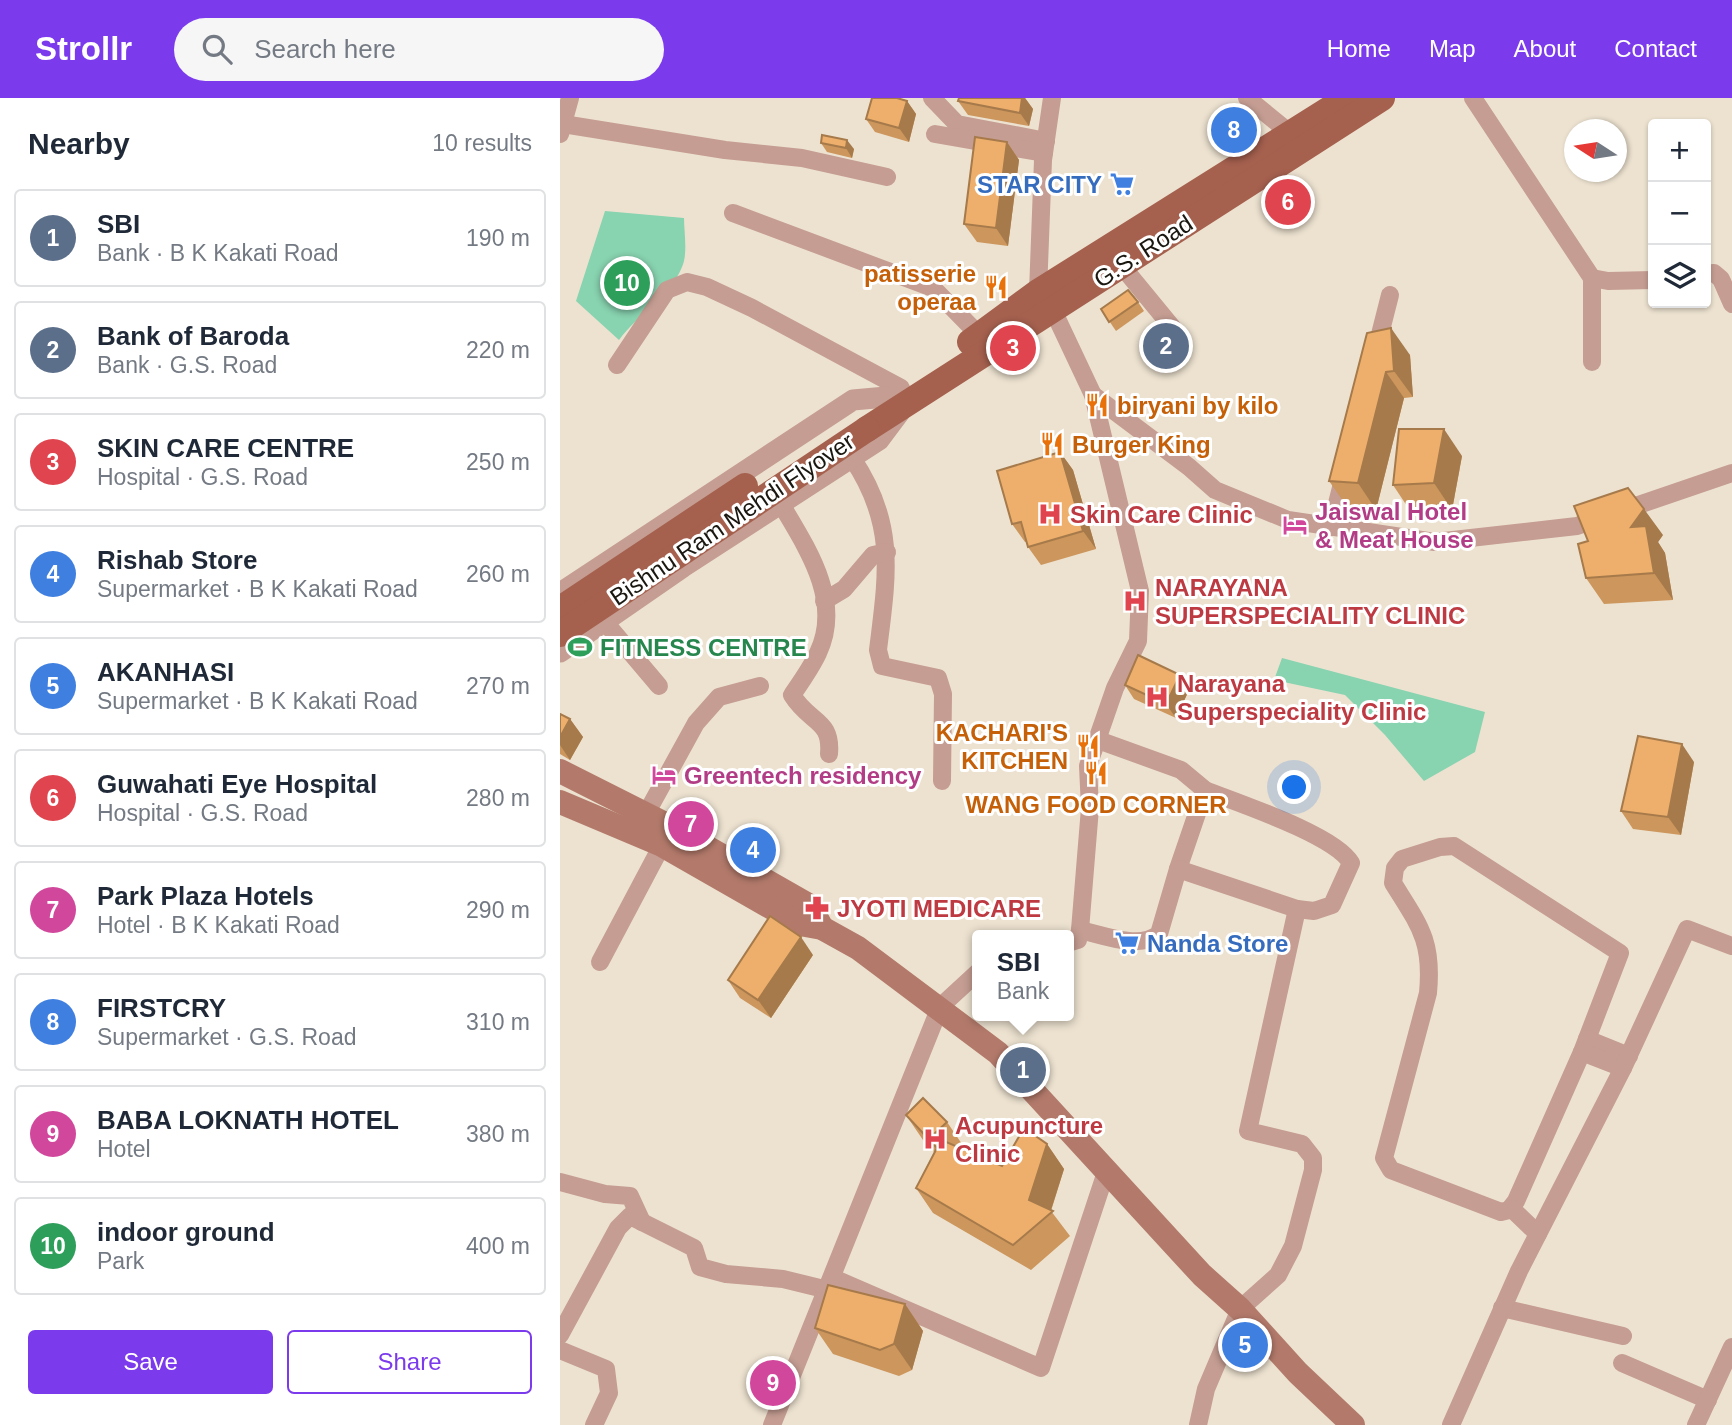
<!DOCTYPE html>
<html lang="en">
<head>
<meta charset="utf-8">
<style>
	:root { --surface:#fff; --page:#f6f6f7; --text:#1f2937; --muted:#747a83; --line:#e0e1e3; --accent:#7c3aed }
	body { margin:0; font-family:Arial,sans-serif; background:var(--page); color:var(--text) }
	.controls { position:absolute; right:21px; top:21px; display:grid; overflow:hidden; border-radius:7px; box-shadow:0 2px 5px #0004 }
	.controls button { width:63px; height:63px; display:grid; place-items:center; padding:0; border:0; border-bottom:2px solid var(--line); background:var(--surface); color:var(--text); font:35px sans-serif }
	.compass { position:absolute; left:1004px; top:21px; width:63px; height:63px; border-radius:50%; background:var(--surface); box-shadow:0 2px 5px #0004; rotate:282deg }
	.you { position:absolute; left:735px; top:690px; width:24px; height:24px; margin:-18px; border:5px solid #fff; border-radius:50%; background:#1a73e8; box-shadow:0 0 0 10px #1a73e833 }
	.badge { display:grid; place-items:center; width:46px; height:46px; border-radius:50%; background:var(--accent); color:#fff; font-size:23px; font-weight:700 }
	.pin { position:absolute; translate:-50% -50%; border:4px solid #fff; box-shadow:0 2px 7px #0006 }
	.popup { position:absolute; left:412px; top:832px; width:102px; height:91px; box-sizing:border-box; display:grid; place-content:center; border-radius:7px; background:var(--surface); filter:drop-shadow(0 2px 5px #0005); font-size:23px; white-space:nowrap; color:var(--muted) }
	.popup b { font-size:26px; color:var(--text) }
	.popup::after { content:''; position:absolute; left:50%; top:100%; margin-left:-14px; border:14px solid transparent; border-top-color:var(--surface) }
	.list { margin:0; padding:0; list-style:none }
	h2 { display:flex; justify-content:space-between; align-items:center; height:91px; margin:0; padding:0 28px; font-size:30px }
	h2 small { font-size:23px; font-weight:400; color:var(--muted) }
	.list li { display:grid; grid-template-columns:46px 1fr auto; gap:21px; align-items:center; box-sizing:border-box; height:98px; margin:0 14px 14px; padding:0 14px; border:2px solid var(--line); border-radius:7px }
	.list b { display:block; font-size:26px; white-space:nowrap }
	.list p { margin:0; font-size:23px; white-space:nowrap; color:var(--muted) }
	.list em { font-size:23px; font-style:normal; color:var(--muted) }
	.actions { display:flex; gap:14px; padding:21px 28px }
	.actions a { flex:1; padding:16px 0; border:2px solid var(--accent); border-radius:7px; text-align:center; font-size:24px; color:var(--accent) }
	.actions .main { background:var(--accent); color:#fff }
	.icon { flex:none; width:38px; height:38px; fill:none; stroke:currentColor; stroke-width:2; stroke-linecap:round; stroke-linejoin:round }
	.map { position:relative; flex:none; width:1172px; height:1327px; overflow:hidden }
	header { display:flex; align-items:center; gap:42px; box-sizing:border-box; height:98px; padding:0 35px; background:var(--accent); color:#fff }
	header strong { font-size:33px }
	nav { display:flex; gap:38px; margin-inline-start:auto; font-size:24px }
	.search { width:490px; height:63px; background:var(--page); display:flex; align-items:center; gap:18px; box-sizing:border-box; padding:0 24px; border-radius:38px; color:var(--muted); font-size:26px }
	main { display:flex }
	aside { flex:1; background:var(--surface) }
	.map>svg:first-child { display:block }
</style>
</head>
<body>
<header>
<strong>Strollr</strong>
<div class="search"><svg class="icon" aria-label="search" viewBox="0 0 24 24"><circle cx="10" cy="10" r="6"/><path d="M15 15l6 6"/></svg>Search here</div>
<nav><a>Home</a><a>Map</a><a>About</a><a>Contact</a></nav>
</header>
<main>
<aside>
<h2>Nearby<small>10 results</small></h2>
<ul class="list">
<li><span class="badge" style="background:#5c6f8a">1</span><div><b>SBI</b><p>Bank · B K Kakati Road</p></div><em>190 m</em></li>
<li><span class="badge" style="background:#5c6f8a">2</span><div><b>Bank of Baroda</b><p>Bank · G.S. Road</p></div><em>220 m</em></li>
<li><span class="badge" style="background:#e0444e">3</span><div><b>SKIN CARE CENTRE</b><p>Hospital · G.S. Road</p></div><em>250 m</em></li>
<li><span class="badge" style="background:#3f7fe0">4</span><div><b>Rishab Store</b><p>Supermarket · B K Kakati Road</p></div><em>260 m</em></li>
<li><span class="badge" style="background:#3f7fe0">5</span><div><b>AKANHASI</b><p>Supermarket · B K Kakati Road</p></div><em>270 m</em></li>
<li><span class="badge" style="background:#e0444e">6</span><div><b>Guwahati Eye Hospital</b><p>Hospital · G.S. Road</p></div><em>280 m</em></li>
<li><span class="badge" style="background:#d1479c">7</span><div><b>Park Plaza Hotels</b><p>Hotel · B K Kakati Road</p></div><em>290 m</em></li>
<li><span class="badge" style="background:#3f7fe0">8</span><div><b>FIRSTCRY</b><p>Supermarket · G.S. Road</p></div><em>310 m</em></li>
<li><span class="badge" style="background:#d1479c">9</span><div><b>BABA LOKNATH HOTEL</b><p>Hotel</p></div><em>380 m</em></li>
<li><span class="badge" style="background:#2e9e5b">10</span><div><b>indoor ground</b><p>Park</p></div><em>400 m</em></li>
</ul>
<div class="actions"><a class="main">Save</a><a>Share</a></div>
</aside>
<div class="map">
<svg width="1172" height="1327" viewBox="0 0 1172 1327">
	<rect width="100%" height="100%" fill="#ede2d0"/>
	<g fill="#88d3b0">
		<path d="M45,113L124,120C124,134 128,156 122,169C109,200 78,216 59,242L16,203Z"/>
		<path d="M722,560L925,614L915,654L864,683L825,637L785,597L714,582Z"/>
	</g>
	<g fill="none" stroke-linecap="round" stroke-linejoin="round">
		<g stroke="#c59d92" stroke-width="18">
			<path d="M372,0L397,26L486,43"/>
			<path d="M687,0L731,36"/>
			<path d="M913,0L1032,180L1048,183L1093,182"/>
			<path d="M3,26L165,52L242,60L327,79"/>
			<path d="M0,36L10,0"/>
			<path d="M375,36L484,55"/>
			<path d="M173,115L373,190L420,238"/>
			<path d="M561,167L621,240"/>
			<path d="M1146,176L1154,175L1161,181L1172,206"/>
			<path d="M1032,180V264"/>
			<path d="M478,194L483,62L492,0"/>
			<path d="M492,210L533,297L580,493L578,543L555,590L528,668L530,710L520,832L518,842L508,845"/>
			<path d="M815,256L830,197"/>
			<path d="M57,267L107,192L127,184L147,189L192,210L341,290"/>
			<path d="M533,297L629,369L655,392L728,422L875,444L1017,428L1172,375"/>
			<path d="M292,360C337,426 327,478 318,552L322,568L378,580L383,596L382,683"/>
			<path d="M221,406C247,450 283,503 258,555C251,570 241,584 232,597C250,626 272,621 269,656"/>
			<path d="M771,429L785,374"/>
			<path d="M264,503L284,491L313,457L327,454"/>
			<path d="M44,523L99,588"/>
			<path d="M538,642L621,672L645,692L618,771"/>
			<path d="M645,692C678,705 775,737 791,765L772,807L754,813L737,811"/>
			<path d="M86,716L136,625L159,599L200,588"/>
			<path d="M894,748L1060,855L1022,954L956,1103L949,1112L941,1114L831,1072L824,1060L868,895C873,842 859,827 833,785L835,770L842,761L880,749Z"/>
			<path d="M520,832C543,837 579,852 599,836L618,771L737,811L688,1033L742,1046L753,1060V1072L733,1148L718,1177L680,1211L646,1291L638,1327"/>
			<path d="M40,864L102,747"/>
			<path d="M1027,941L1069,958"/>
			<path d="M1022,954L1063,970"/>
			<path d="M0,1084L45,1096L70,1098L82,1124"/>
			<path d="M951,1110L978,1136"/>
			<path d="M273,1180L481,1270L546,1074"/>
			<path d="M942,1210L1063,1238"/>
			<path d="M0,1237L58,1130L70,1118L134,1150L140,1169L166,1176L223,1181L268,1192"/>
			<path d="M0,1252L46,1271L49,1295L34,1327"/>
			<path d="M1062,1265L1148,1302"/>
			<path d="M212,1327L380,909L418,874"/>
			<path d="M891,1327L959,1173L1063,970L1127,831L1172,848"/>
			<path d="M1136,1327L1172,1249"/>
		</g>
		<g stroke="#c59d92" stroke-width="21">
			<path d="M0,495L293,302L326,299"/>
			<path d="M0,554L123,469L319,342L340,314"/>
		</g>
		<g stroke="#b37a6b" stroke-width="24">
			<path d="M0,673L113,730L250,808L262,830"/>
			<path d="M0,704L102,747L240,826L262,830L298,850L438,955L642,1177L680,1211L738,1275L793,1327"/>
		</g>
		<g stroke="#a5604e" stroke-width="26">
			<path d="M410,244L478,194L787,0"/>
			<path d="M307,331L822,0"/>
		</g>
		<g stroke="#a5604e" stroke-width="26">
			<path d="M0,511L185,388"/>
			<path d="M0,536L307,331"/>
		</g>
	</g>
	<g fill="#cc965c">
		<path d="M399,0H465L473,11L469,28L408,17L398,3Z"/>
		<path d="M347,3L356,16L349,44L315,34L306,21Z"/>
		<path d="M447,44L459,62L448,148L417,144L404,126Z"/>
		<path d="M261,45L294,51L292,60L267,54Z"/>
		<path d="M710,89L729,90L742,112L730,120Z"/>
		<path d="M578,204L584,213L556,233L541,211Z"/>
		<path d="M807,235L850,257L853,299L844,300L816,412L788,410L769,383Z"/>
		<path d="M500,354L513,372L536,451L481,467L468,449L467,444H465L452,426Z"/>
		<path d="M902,358L892,412L851,414L833,387Z"/>
		<path d="M1103,437L1098,444L1105,455L1113,502L1044,506L1026,480Z"/>
		<path d="M620,577L630,590L616,620L574,601L565,587Z"/>
		<path d="M0,616L10,621L23,639L10,662L0,656Z"/>
		<path d="M1134,664L1121,737L1073,731L1061,713Z"/>
		<path d="M253,857L211,920L180,900L168,882Z"/>
		<path d="M346,1017L387,1024L404,1049L402,1051L442,1068L487,1046L504,1071L491,1113L510,1138L471,1172L373,1115L356,1090L374,1054L363,1042Z"/>
		<path d="M345,1206L363,1233L352,1272L339,1278L273,1256L255,1230Z"/>
	</g>
	<g fill="#a67a4b">
		<path d="M462,0H465L473,11L469,28L460,15Z"/>
		<path d="M347,3L356,16L349,44L339,30Z"/>
		<path d="M287,42L294,51L292,60L286,50Z"/>
		<path d="M447,44L459,62L448,148L436,130Z"/>
		<path d="M831,230L850,257L853,299L834,273Z"/>
		<path d="M826,274L844,300L816,412L798,385Z"/>
		<path d="M884,331L902,358L892,412L874,385Z"/>
		<path d="M500,354L513,372L536,451L523,433Z"/>
		<path d="M1084,411L1103,437L1098,444L1105,455L1113,502L1094,475L1071,429Z"/>
		<path d="M620,577L630,590L616,620L606,606Z"/>
		<path d="M10,621L23,639L10,662L0,647V639Z"/>
		<path d="M1122,646L1134,664L1121,737L1108,719Z"/>
		<path d="M241,839L253,857L211,920L198,902Z"/>
		<path d="M487,1046L504,1071L490,1115L469,1102Z"/>
		<path d="M345,1206L363,1233L352,1272L334,1246Z"/>
	</g>
	<g fill="#edaf6b" stroke="#a67a4b" stroke-width="2">
		<path d="M312,0H337L347,3L339,30L306,21Z"/>
		<path d="M399,0H462L460,15L398,3Z"/>
		<path d="M262,37L287,42L286,50L261,45Z"/>
		<path d="M415,39L447,44L436,130L404,126Z"/>
		<path d="M722,81L736,103L724,110L710,89Z"/>
		<path d="M568,192L578,204L549,224L541,211Z"/>
		<path d="M831,230L834,273L826,274L798,385L769,383L807,235Z"/>
		<path d="M839,331H884L874,385L833,387Z"/>
		<path d="M500,354L523,433L468,449L461,424L452,426L437,373Z"/>
		<path d="M1068,390L1084,411L1071,429L1086,428L1094,475L1026,480L1018,446L1028,443L1014,408Z"/>
		<path d="M578,557L620,577L606,606L565,587Z"/>
		<path d="M0,616L10,621L0,639Z"/>
		<path d="M1078,638L1122,646L1108,719L1061,713Z"/>
		<path d="M210,818L241,839L198,902L168,882Z"/>
		<path d="M363,1000L387,1024L372,1038L442,1068L464,1030L487,1046L469,1102L493,1113L453,1147L356,1090L377,1050L346,1017Z"/>
		<path d="M268,1187L345,1206L334,1246L320,1252L255,1230Z"/>
	</g>
	<defs>
		<g id="supermarket-bare" transform="scale(1.89)"><path d="M-6-5.5h2.5l.6 2H6L4.5 2H-2.5L-4.4-4H-6ZM-1.5 3.2a1.3 1.3 0 1 0 .1 0ZM3 3.2a1.3 1.3 0 1 0 .1 0Z" fill="#3f7fe0" stroke="#fff" stroke-width="2.5" paint-order="stroke"/></g>
		<g id="restaurant-bare" transform="scale(1.89)"><path d="M-5-6h1v4h1v-4h1v4h1v-4h1v5L-1.5 .5V6h-2V.5L-5-1ZM5-6V6H3V1.5H1.5Q1.5-4 5-6Z" fill="#e8710a" stroke="#fff" stroke-width="2.5" paint-order="stroke"/></g>
		<g id="hospital-bare" transform="scale(1.89)"><path d="M-5-5h3v3.5h4V-5h3V5h-3V1.5h-4V5h-3Z" fill="#e0444e" stroke="#fff" stroke-width="2.5" paint-order="stroke"/></g>
		<g id="hotel-bare" transform="scale(1.89)"><path d="M-6-4.5h1.5V1H6V5H4.5V3h-9V5H-6ZM-4 0a1.8 1.8 0 1 1 3.6 0ZM.5 0V-2.5h3Q6-2.5 6 0Z" fill="#d1479c" stroke="#fff" stroke-width="2.5" paint-order="stroke"/></g>
		<g id="stadium-bare" transform="scale(1.89)"><path d="M0-5a6.5 5 0 1 0 0 10a6.5 5 0 1 0 0-10ZM-3.5-1.8h7v3.6h-7Z" fill="#2e9e5b" stroke="#fff" stroke-width="2.5" paint-order="stroke"/></g>
		<g id="pharmacy-bare" transform="scale(1.89)"><path d="M-2-6h4v4h4v4h-4v4h-4v-4h-4v-4h4Z" fill="#e0444e" stroke="#fff" stroke-width="2.5" paint-order="stroke"/></g>
	</defs>
	<g fill-rule="evenodd">
		<use href="#supermarket-bare" x="562" y="86"/>
		<use href="#restaurant-bare" x="436" y="189"/>
		<use href="#restaurant-bare" x="537" y="307"/>
		<use href="#restaurant-bare" x="492" y="346"/>
		<use href="#hospital-bare" x="490" y="416"/>
		<use href="#hotel-bare" x="735" y="427"/>
		<use href="#hospital-bare" x="575" y="503"/>
		<use href="#stadium-bare" x="20" y="549"/>
		<use href="#hospital-bare" x="597" y="599"/>
		<use href="#restaurant-bare" x="528" y="648"/>
		<use href="#restaurant-bare" x="536" y="675"/>
		<use href="#hotel-bare" x="104" y="677"/>
		<use href="#pharmacy-bare" x="257" y="810"/>
		<use href="#supermarket-bare" x="567" y="845"/>
		<use href="#hospital-bare" x="375" y="1041"/>
	</g>
	<g text-anchor="middle" dominant-baseline="central" stroke-width="6" stroke-linejoin="round" paint-order="stroke">
		<g font-size="24" font-weight="bold" fill="#366cbe" stroke="#fff" text-anchor="end">
			<text x="542" y="86">STAR CITY</text>
			<text x="587" y="845" text-anchor="start">Nanda Store</text>
		</g>
		<g font-size="24" fill="#1a1610" stroke="#fff">
			<text transform="translate(583 153) rotate(-33)">G.S. Road</text>
			<text transform="translate(172 421) rotate(-34)">Bishnu Ram Mehdi Flyover</text>
		</g>
		<g font-size="24" font-weight="bold" fill="#c56008" stroke="#fff" text-anchor="end">
			<text x="416" y="175">patisserie<tspan x="416" dy="28">operaa</tspan></text>
			<text x="557" y="307" text-anchor="start">biryani by kilo</text>
			<text x="512" y="346" text-anchor="start">Burger King</text>
			<text x="508" y="634">KACHARI'S<tspan x="508" dy="28">KITCHEN</tspan></text>
			<text x="536" y="706" text-anchor="middle">WANG FOOD CORNER</text>
		</g>
		<g font-size="24" font-weight="bold" fill="#b23c85" stroke="#fff" text-anchor="start">
			<text x="755" y="413">Jaiswal Hotel<tspan x="755" dy="28">&amp; Meat House</tspan></text>
			<text x="124" y="677">Greentech residency</text>
		</g>
		<g font-size="24" font-weight="bold" fill="#be3a42" stroke="#fff" text-anchor="start">
			<text x="510" y="416">Skin Care Clinic</text>
			<text x="595" y="489">NARAYANA<tspan x="595" dy="28">SUPERSPECIALITY CLINIC</tspan></text>
			<text x="617" y="585">Narayana<tspan x="617" dy="28">Superspeciality Clinic</tspan></text>
			<text x="277" y="810">JYOTI MEDICARE</text>
			<text x="395" y="1027">Acupuncture<tspan x="395" dy="28">Clinic</tspan></text>
		</g>
		<g font-size="24" font-weight="bold" fill="#27864d" stroke="#fff" text-anchor="start">
			<text x="40" y="549">FITNESS CENTRE</text>
		</g>
	</g>
</svg>
<div class="controls">
<button>+</button>
<button>−</button>
<button><svg class="icon" aria-label="layers" viewBox="0 0 24 24"><path d="M12 4l9 5-9 5-9-5zM3 14l9 5 9-5"/></svg></button>
</div>
<svg class="compass" viewBox="-18 -18 36 36"><path d="M0-13l5 13h-10z" fill="#e53935"/><path d="M0 13l5-13h-10z" fill="#747a83"/></svg>
<div class="you"></div>
<div class="pin badge" style="left:463px;top:972px;background:#5c6f8a">1</div>
<div class="popup"><b>SBI</b>Bank</div>
<div class="pin badge" style="left:606px;top:248px;background:#5c6f8a">2</div>
<div class="pin badge" style="left:453px;top:250px;background:#e0444e">3</div>
<div class="pin badge" style="left:193px;top:752px;background:#3f7fe0">4</div>
<div class="pin badge" style="left:685px;top:1247px;background:#3f7fe0">5</div>
<div class="pin badge" style="left:728px;top:104px;background:#e0444e">6</div>
<div class="pin badge" style="left:131px;top:726px;background:#d1479c">7</div>
<div class="pin badge" style="left:674px;top:32px;background:#3f7fe0">8</div>
<div class="pin badge" style="left:213px;top:1285px;background:#d1479c">9</div>
<div class="pin badge" style="left:67px;top:185px;background:#2e9e5b">10</div>
</div>
</main>
</body>
</html>
